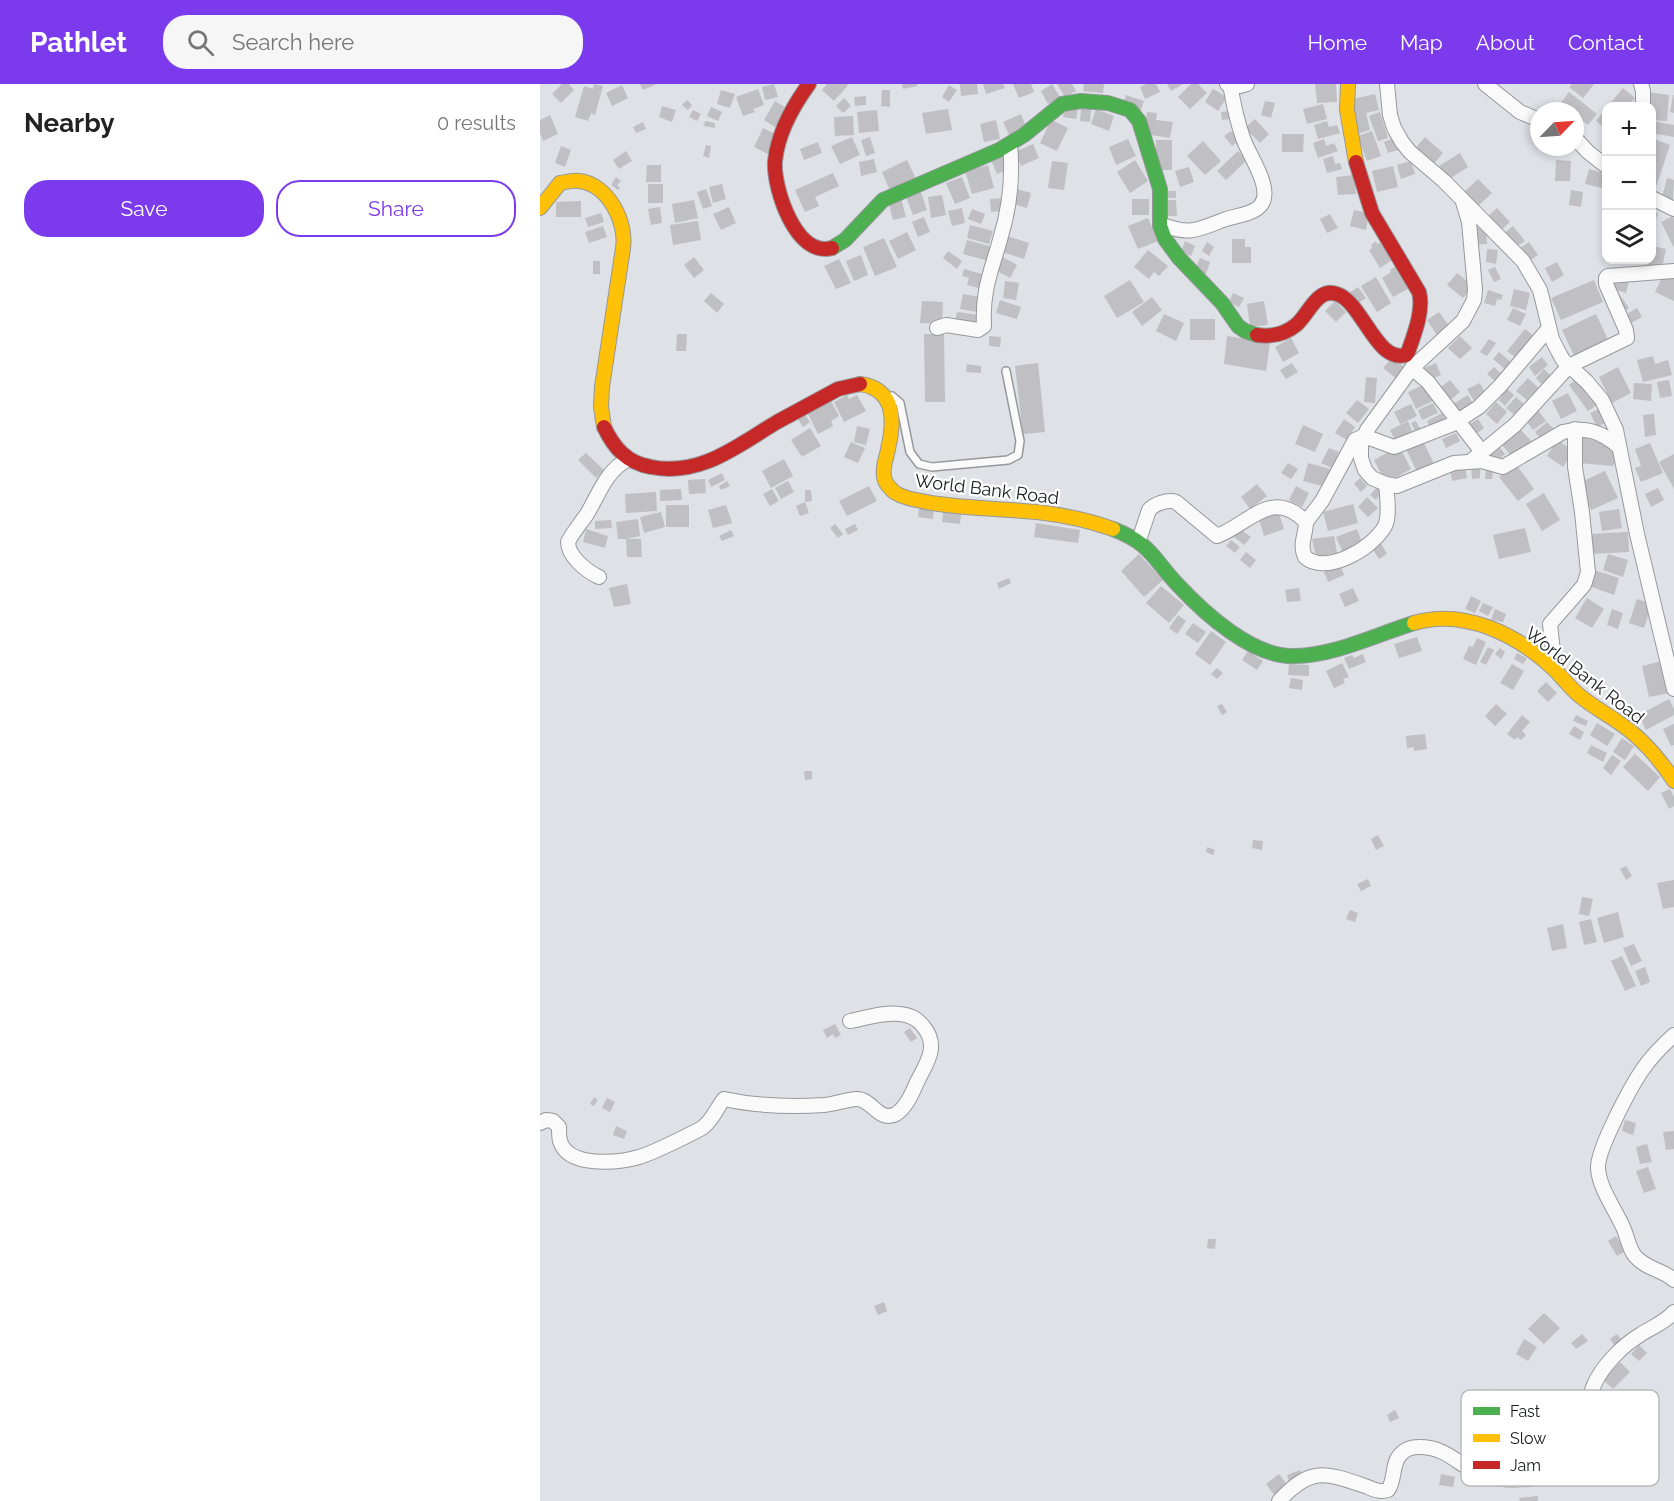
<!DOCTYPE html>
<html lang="en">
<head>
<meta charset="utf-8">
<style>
	:root { --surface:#fff; --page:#f6f6f6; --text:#222; --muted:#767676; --line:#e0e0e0; --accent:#7c3aed }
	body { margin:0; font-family:Raleway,sans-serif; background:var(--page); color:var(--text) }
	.controls { position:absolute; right:18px; top:18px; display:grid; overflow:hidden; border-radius:12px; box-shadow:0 3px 9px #0003 }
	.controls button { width:54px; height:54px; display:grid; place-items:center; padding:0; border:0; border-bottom:2px solid var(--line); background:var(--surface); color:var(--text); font:30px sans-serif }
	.compass { position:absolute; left:990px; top:18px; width:54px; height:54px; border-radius:50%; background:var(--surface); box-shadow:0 3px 9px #0003; rotate:65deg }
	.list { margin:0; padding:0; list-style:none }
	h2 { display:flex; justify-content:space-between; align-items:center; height:78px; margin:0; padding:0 24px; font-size:26px }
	h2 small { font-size:20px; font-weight:400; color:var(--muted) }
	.actions { display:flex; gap:12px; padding:18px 24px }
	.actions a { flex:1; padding:14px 0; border:2px solid var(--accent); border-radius:24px; text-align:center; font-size:21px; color:var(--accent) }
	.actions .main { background:var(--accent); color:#fff }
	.icon { flex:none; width:33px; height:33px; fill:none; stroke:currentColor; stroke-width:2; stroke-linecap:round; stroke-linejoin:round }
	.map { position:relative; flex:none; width:1134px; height:1417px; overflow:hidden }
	header { display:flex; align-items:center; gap:36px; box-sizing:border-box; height:84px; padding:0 30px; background:var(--accent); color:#fff }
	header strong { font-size:28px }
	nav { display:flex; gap:33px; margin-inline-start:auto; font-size:21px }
	.search { width:420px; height:54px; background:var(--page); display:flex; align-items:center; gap:15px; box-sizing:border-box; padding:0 21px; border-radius:24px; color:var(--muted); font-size:22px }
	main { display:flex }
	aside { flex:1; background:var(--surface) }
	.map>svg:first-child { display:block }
</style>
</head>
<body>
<header>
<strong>Pathlet</strong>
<div class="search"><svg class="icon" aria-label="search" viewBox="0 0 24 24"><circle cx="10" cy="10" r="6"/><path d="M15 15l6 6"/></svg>Search here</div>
<nav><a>Home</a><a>Map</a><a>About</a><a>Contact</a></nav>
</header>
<main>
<aside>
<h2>Nearby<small>0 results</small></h2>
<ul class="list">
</ul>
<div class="actions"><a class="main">Save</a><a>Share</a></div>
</aside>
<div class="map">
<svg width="1134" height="1417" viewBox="0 0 1134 1417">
	<rect width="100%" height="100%" fill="#dee1e6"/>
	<g fill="#c0bfc3">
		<path d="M22,0H29L34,6L21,19L12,10Z"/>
		<path d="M54,0L63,2L55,31L51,29L48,37L35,33L44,2L53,5Z"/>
		<path d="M100,0H117L103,6Z"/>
		<path d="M234,0L238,13L225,16L222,3Z"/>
		<path d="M287,0H309L294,17L282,6Z"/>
		<path d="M362,0H377V2L363,5Z"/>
		<path d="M420,0H437L438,10L421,12Z"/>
		<path d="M443,0H463L465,4L446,10Z"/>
		<path d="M473,0H491L494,8L479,14Z"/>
		<path d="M512,0L520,13L508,20L501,7Z"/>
		<path d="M517,0H532L536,7L525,13Z"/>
		<path d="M544,0H564L563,9L543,7Z"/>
		<path d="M606,0H616L620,8L605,15L600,3Z"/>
		<path d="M627,0H643L631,7Z"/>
		<path d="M651,0H658L667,9L650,25L638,13Z"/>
		<path d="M775,0H796L797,18L777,19Z"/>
		<path d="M1032,0H1054L1043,14L1029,3Z"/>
		<path d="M82,1L88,14L72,22L66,9Z"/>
		<path d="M409,1L417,6L409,18L402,13Z"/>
		<path d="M1083,4L1095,14L1088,22H1068Z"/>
		<path d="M218,5L224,21L213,25L215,28L203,32L196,13Z"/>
		<path d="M673,5L687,13L678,27L665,18Z"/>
		<path d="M181,6L195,10L190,24L177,20Z"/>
		<path d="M342,6H350V23L341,22Z"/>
		<path d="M1029,8L1057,30L1048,41L1035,31V27H1015Z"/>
		<path d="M1107,8L1129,11L1127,37L1112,36V22H1105Z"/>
		<path d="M835,10L839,26L826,29L830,46L816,50L808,16Z"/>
		<path d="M586,11L604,17L601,26L583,20Z"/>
		<path d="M1133,11H1134V29L1130,28Z"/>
		<path d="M326,12V21L315,22L314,13Z"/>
		<path d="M304,14L311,22L303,29L296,22Z"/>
		<path d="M147,16L152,21L148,26L142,21Z"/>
		<path d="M235,17L248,25L237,44L224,36Z"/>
		<path d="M725,17L735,19L731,34L721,31Z"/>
		<path d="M783,20L787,35L767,40L763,25Z"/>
		<path d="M122,22L136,26L132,38L119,33Z"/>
		<path d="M525,22L538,24L536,35L523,33Z"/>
		<path d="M171,23L182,28L178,37L167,32Z"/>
		<path d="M541,24L551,25L550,38L540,37Z"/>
		<path d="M1066,24V45L1056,37Z"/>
		<path d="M408,25L412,46L386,50L382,29Z"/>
		<path d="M556,25L574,32L569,47L551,40Z"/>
		<path d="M153,26L161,30L157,37L149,33Z"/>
		<path d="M337,26L339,47L319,49L317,28Z"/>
		<path d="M690,27L691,35L682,36L681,28Z"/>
		<path d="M607,28L617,29L616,36L633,38L630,54L604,50Z"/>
		<path d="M840,28L848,54L838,57L829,32Z"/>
		<path d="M481,30L487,45L470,53L463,38Z"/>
		<path d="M10,31L18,50L3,57L0,49V36Z"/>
		<path d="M313,32L314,51L295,52L294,33Z"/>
		<path d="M715,35L729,50L720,59L705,44Z"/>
		<path d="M456,36L460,55L444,58L440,40Z"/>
		<path d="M511,36L528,44L517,67L500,59Z"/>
		<path d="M165,37L175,39V44L164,42Z"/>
		<path d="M787,37L789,43L797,41L800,49L778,55L774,41Z"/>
		<path d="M1112,37L1134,41V53L1112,49Z"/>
		<path d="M103,38L106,45L96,49L93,43Z"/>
		<path d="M223,44L237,51L228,70L214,63Z"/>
		<path d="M691,47L699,56L692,62L684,52Z"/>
		<path d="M832,47L841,72L827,77L818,52Z"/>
		<path d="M742,50H764L763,68H742Z"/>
		<path d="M312,53L320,71L300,80L291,62Z"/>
		<path d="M330,53L335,69L326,72L321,56Z"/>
		<path d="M856,53L861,65L848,69L844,58Z"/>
		<path d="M885,53L903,69L891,83L873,67Z"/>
		<path d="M1112,54L1130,61L1116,103L1112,101Z"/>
		<path d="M588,55L596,72L576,81L569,63Z"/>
		<path d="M784,55L786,62L794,59L798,67L778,74L773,59Z"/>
		<rect x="616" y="56" width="16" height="30"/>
		<path d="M663,57L681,77L665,91L647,72Z"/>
		<path d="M278,58L282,69L264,76L260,65Z"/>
		<path d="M493,60L499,74L481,82L475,68Z"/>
		<path d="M166,61L171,62L169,74L163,72Z"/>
		<path d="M21,62L31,66L25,83L15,79Z"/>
		<path d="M86,67L92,77L79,85L73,76Z"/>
		<path d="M698,67L707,76L686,96L677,87Z"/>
		<path d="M920,69L928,83L908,96L899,82Z"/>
		<path d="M464,71L470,85L457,90L451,76Z"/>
		<path d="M793,72L795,80L800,79L802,85L787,89L783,75Z"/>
		<path d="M334,75L337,88L321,92L319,78Z"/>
		<path d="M367,76L377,97L351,109L342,88Z"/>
		<path d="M595,76L608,97L590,109L577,88Z"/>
		<path d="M1016,76L1031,77L1030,97H1015Z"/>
		<path d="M512,77L528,79L524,106L508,104Z"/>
		<path d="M871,77L875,90L861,95L857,81Z"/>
		<path d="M107,81H121V98H106Z"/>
		<path d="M448,81L454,104L432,110L425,87Z"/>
		<path d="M853,82L858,103L837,108L832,87Z"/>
		<path d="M649,83L654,98L640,103L635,87Z"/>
		<path d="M1049,85L1066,90V105L1045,100Z"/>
		<path d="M293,89L299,102L275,113L279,122L265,128L255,106Z"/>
		<path d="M814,91L816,110L798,111L796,93Z"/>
		<path d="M76,93L81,97L77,101L80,104L78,106L71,101Z"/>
		<path d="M422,93L430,114L415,120L406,99Z"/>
		<path d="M1127,94L1134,96L1133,116L1122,113Z"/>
		<path d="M938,95L952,109L936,124L922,110Z"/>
		<rect x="108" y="100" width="15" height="19"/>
		<path d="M182,100L186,115L173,119L169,103Z"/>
		<path d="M166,105L172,122L163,125L157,108Z"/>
		<path d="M477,105L491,109L487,124L473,120Z"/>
		<path d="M1031,106L1043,108L1041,123L1029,121Z"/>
		<rect x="628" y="107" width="8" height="7"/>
		<path d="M381,108L387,126L373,131L366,113Z"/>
		<path d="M402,111L406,131L391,134L388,113Z"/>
		<path d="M361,114L366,133L353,136L348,117Z"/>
		<path d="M464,114L465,127L451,128L450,115Z"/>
		<rect x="592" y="115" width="17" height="16"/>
		<path d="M154,116L158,134L135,139L132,120Z"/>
		<path d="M628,116H636L637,132H628Z"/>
		<path d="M41,117V133H16V118Z"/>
		<path d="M120,123L122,139L111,141L108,125Z"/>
		<path d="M189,123L196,139L181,146L173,130Z"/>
		<path d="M422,124L425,139L412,142L408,127Z"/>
		<path d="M957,124L970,138L958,149L945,135Z"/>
		<path d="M432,125L445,130L441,140L428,135Z"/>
		<path d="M814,126L829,129L826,146L810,142Z"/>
		<path d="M1112,127L1118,129L1112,148Z"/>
		<path d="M61,129L64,138L48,143L45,134Z"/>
		<path d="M790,130L798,144L787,149L780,135Z"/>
		<path d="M1133,132L1134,135V164L1121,138Z"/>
		<path d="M384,133L390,148L378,153L372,138Z"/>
		<path d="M608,134L618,157L598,165L588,142Z"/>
		<path d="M158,137L161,156L133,161L130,141Z"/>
		<path d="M430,141L453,147L449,160L427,154Z"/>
		<path d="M63,142L67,153L49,159L45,148Z"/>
		<path d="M973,142L985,157L973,165L962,151Z"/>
		<path d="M931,144H946L947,160L932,161Z"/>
		<path d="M367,148L376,166L358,175L349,157Z"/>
		<path d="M467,152L489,159L484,175L462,168Z"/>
		<path d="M344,154L357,183L335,192L323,163Z"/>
		<path d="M692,155H705V163H711V179H692Z"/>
		<path d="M427,156L453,163L449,177L423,170Z"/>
		<path d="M645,157L655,162L651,172L641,168Z"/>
		<path d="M836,157L837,160L843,157L852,176L840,184L829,166L832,164L831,161Z"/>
		<path d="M667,158L674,163L669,172L662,167Z"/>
		<path d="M989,158L998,171L986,179L977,166Z"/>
		<path d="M1112,162L1126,165L1122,184L1105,180L1106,176H1112Z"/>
		<path d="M947,165L958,166L956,180L946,178Z"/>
		<path d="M608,166L628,182L619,192L614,188L609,195L594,183Z"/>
		<path d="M408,167L422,177L417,185L403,174Z"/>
		<path d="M321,171L328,191L314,197L306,177Z"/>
		<path d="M154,173L164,186L154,194L144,181Z"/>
		<path d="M463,173L477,181L470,194L455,186Z"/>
		<path d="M660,174L670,178L666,190L655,186Z"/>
		<path d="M299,175L311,199L296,205L284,182Z"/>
		<rect x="53" y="177" width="7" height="13"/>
		<path d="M1017,178L1024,191L1012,198L1005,184Z"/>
		<path d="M856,182L873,202L853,213L842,194L851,188L850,186Z"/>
		<path d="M955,183L961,195L954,198L948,186Z"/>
		<path d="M424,185L446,191L442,205L427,201L429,194L422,192Z"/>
		<path d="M917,189L933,202L923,214L907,201Z"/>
		<path d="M1124,189L1134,194V217L1115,208Z"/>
		<path d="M1072,192L1089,197L1086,209L1069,204Z"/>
		<path d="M836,193L851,219L837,228L821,202Z"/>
		<path d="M590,196L604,218L577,234L564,212Z"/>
		<path d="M1054,196L1063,218L1021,236L1011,214Z"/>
		<path d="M465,197L479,199L476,216L463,214Z"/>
		<path d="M818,203L826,214L817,220L809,209Z"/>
		<path d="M974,205L990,209L986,226L970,222Z"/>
		<path d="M948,206L963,211L961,216L957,215L955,222L944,219Z"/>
		<path d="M171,209L184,220L177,229L164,217Z"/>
		<path d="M693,209L704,214L699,223L689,218Z"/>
		<path d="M423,210L440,213L437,228L420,225Z"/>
		<path d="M1079,210L1089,224L1082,229L1073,215Z"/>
		<path d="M612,213L622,226L602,242L592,228Z"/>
		<path d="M460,216L481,223L477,235L456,229Z"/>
		<path d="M382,217L403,218L402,240L380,239Z"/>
		<path d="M724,217L728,241L710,243L707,220Z"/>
		<path d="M795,217L806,228L796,238L785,227Z"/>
		<path d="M973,224L986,230L980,242L967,236Z"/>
		<path d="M1097,224L1102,233L1086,242L1082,233Z"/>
		<path d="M417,228L439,231L437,242L415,238Z"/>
		<path d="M899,228L912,246L899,254L887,236Z"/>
		<path d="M624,230L644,239L636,257L616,247Z"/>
		<path d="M1056,230L1071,262L1037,278L1022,246Z"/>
		<rect x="650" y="235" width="25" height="21"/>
		<path d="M985,245L997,254L980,277L967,267Z"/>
		<path d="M137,250H147L146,267H136Z"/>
		<path d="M384,250H404L405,318H385Z"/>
		<path d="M449,252L461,253L460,263L449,262Z"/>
		<path d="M687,252L730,259L726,287L684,280Z"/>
		<path d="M920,252L932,264L920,275L908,264Z"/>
		<path d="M751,254L759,269L743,278L735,263Z"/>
		<path d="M949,255L956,259L947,272L940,268Z"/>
		<path d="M959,268L972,279L966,286L953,275Z"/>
		<path d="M1113,272L1115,280L1128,276L1132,291L1103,298L1097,276Z"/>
		<path d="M1002,273L1008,281L995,292L989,283Z"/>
		<path d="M852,274L867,285L858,296L843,284Z"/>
		<path d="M498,279L505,348L483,350L475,282Z"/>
		<path d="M752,279L758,288L746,295L740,286Z"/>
		<path d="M896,279L901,291L887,297L882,285Z"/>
		<path d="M427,280L441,282V289L426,288Z"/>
		<path d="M954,283L965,293L958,300L947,290Z"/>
		<path d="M1078,283L1091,309L1072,319L1059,293Z"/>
		<path d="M1004,285L1013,294L1004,303L996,294Z"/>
		<path d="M826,293L837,294L835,319L824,318Z"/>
		<path d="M988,294L1003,308L996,316L991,311L987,316L976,307Z"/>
		<path d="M1038,294L1057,321L1048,327L1029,301Z"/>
		<path d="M910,296L920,308L908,318L898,305Z"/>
		<path d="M1129,296L1132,312L1120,314L1117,298Z"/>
		<path d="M887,299L895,316L876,325L868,308Z"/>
		<path d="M940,299L946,310L934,317L927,305Z"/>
		<path d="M1094,299L1112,300L1111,317L1093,315Z"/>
		<path d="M964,302L974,311L965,322L959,316L962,312L959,309Z"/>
		<path d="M1028,309L1037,327L1021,335L1012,317Z"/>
		<path d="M307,311L309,315L317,311L326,327L304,338L294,318Z"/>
		<path d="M928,311L935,324L920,332L913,320Z"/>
		<path d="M976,313L989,324L979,335L966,324Z"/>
		<path d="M290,315L299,332L291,337L293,342L278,350L268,330Z"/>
		<path d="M817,316L829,325L818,339L806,329Z"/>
		<path d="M956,318L967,328L957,340L946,330Z"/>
		<path d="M893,319L898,329L882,336L878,326Z"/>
		<path d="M871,320L877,332L860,340L854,328Z"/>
		<path d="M1061,324L1067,338L1057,343L1050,329Z"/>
		<path d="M998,326L1006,337L993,346L985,335Z"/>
		<path d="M902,329L907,339L891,346L887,337Z"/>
		<path d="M1114,330L1116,351L1105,353L1103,331Z"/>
		<path d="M265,331L270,338L263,343L258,335Z"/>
		<path d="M804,335L815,343L807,356L795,349Z"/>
		<path d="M938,335L944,344L937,349L930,340Z"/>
		<path d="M868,337L874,352L857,360L850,346Z"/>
		<path d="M876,337L880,345L875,347L871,339Z"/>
		<path d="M1007,338L1013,344L1001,355L995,348Z"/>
		<path d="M763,341L783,350L775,368L755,360Z"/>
		<path d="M317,342L330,345L326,361L314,358Z"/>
		<path d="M270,344L281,362L262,373L251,356Z"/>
		<path d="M980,345L993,359L975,376L962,361Z"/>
		<path d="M916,349L920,357L906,364L902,355Z"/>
		<path d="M1043,353L1062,359L1079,370L1073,382L1039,379Z"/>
		<path d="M882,355L894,380L877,388L865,363Z"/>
		<path d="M1017,356L1034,367L1023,383L1007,372Z"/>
		<path d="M311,358L325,364L318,379L304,373Z"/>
		<path d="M1110,359L1123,389L1101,398L1095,384L1101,382L1095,365Z"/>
		<path d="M958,361L965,370L956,378L948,368Z"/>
		<path d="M859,362L871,385L846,399L834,376Z"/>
		<path d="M789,364L799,368L792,384L781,379Z"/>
		<path d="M46,369L64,386L56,394L38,376Z"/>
		<path d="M1134,370V405L1119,378Z"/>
		<path d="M244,375L253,392L231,404L222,387Z"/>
		<path d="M748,379L758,385L751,395L741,389Z"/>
		<path d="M768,379L790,385L786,403L763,397Z"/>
		<path d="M976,380L994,405L978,417L959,393Z"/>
		<path d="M925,382L927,394L912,397L910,385Z"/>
		<path d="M931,382H940V394L932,395Z"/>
		<path d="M946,385L953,386L952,395H945Z"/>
		<path d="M1065,387L1078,414L1051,426L1039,399Z"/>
		<path d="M182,389L185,396L171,403L168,396Z"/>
		<path d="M820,394L827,402L821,408L814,400Z"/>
		<path d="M165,395L166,409L149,410L148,396Z"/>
		<path d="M187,397L190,402L181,406L179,402Z"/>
		<path d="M248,397L254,408L241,415L235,404Z"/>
		<path d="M717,400L727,412L710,425L701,413Z"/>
		<path d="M329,402L337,417L307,432L299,417Z"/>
		<path d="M756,402L769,409L762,423L749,416Z"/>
		<path d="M837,403L842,408L836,416L830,411Z"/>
		<path d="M1118,404L1124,416L1111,423L1105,410Z"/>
		<path d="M141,405L142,416L120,417V406Z"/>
		<path d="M232,405L239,417L230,422L223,410Z"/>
		<path d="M265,406H271L272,417L265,418Z"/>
		<path d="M116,408L117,427L86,429L85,410Z"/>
		<path d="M1004,409L1020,436L1002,447L986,420Z"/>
		<path d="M827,413L838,424L828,433L818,423Z"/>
		<path d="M265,418L269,429L260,432L256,422Z"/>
		<path d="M813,420L818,439L788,447L783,428Z"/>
		<rect x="126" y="421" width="23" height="22"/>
		<path d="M186,421L192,439L173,444L168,426Z"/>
		<path d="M379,425L394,426L393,435L378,433Z"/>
		<path d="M1079,425L1082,444L1062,447L1059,428Z"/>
		<path d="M121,428L125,443L104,449L100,433Z"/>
		<path d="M403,428L421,430L420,440L402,438Z"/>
		<path d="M739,429L744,445L724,452L719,435Z"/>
		<path d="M98,435L100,452L86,455H78L76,438Z"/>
		<path d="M71,436L72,444L55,445V437Z"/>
		<path d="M496,439L540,446L538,459L494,453Z"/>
		<path d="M295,440L303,450L298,454L290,444Z"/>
		<path d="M315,440L318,446L308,451L305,445Z"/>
		<path d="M985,444L991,468L959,475L953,451Z"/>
		<path d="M46,445L68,452L65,464L43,458Z"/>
		<path d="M700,445L711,453L704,461L694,453Z"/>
		<path d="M817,445L823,461L803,469L796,453Z"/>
		<path d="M191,446L194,452L182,457L179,452Z"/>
		<path d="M1088,448L1089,468L1051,470L1050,450Z"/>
		<path d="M794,452L797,469L776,473L772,455Z"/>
		<path d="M86,455H101L102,473H87Z"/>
		<path d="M691,456L700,463L695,469L686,462Z"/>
		<path d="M840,458L847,470L839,475L831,463Z"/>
		<path d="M706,468L716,476L710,484L700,476Z"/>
		<path d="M599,470L623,496L604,513L581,487Z"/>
		<path d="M1068,470L1088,476L1083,493L1063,486Z"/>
		<path d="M800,480L804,491L788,498L784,488Z"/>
		<path d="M1054,486L1079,494L1074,511L1049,502Z"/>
		<path d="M469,494L471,499L459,505L457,499Z"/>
		<path d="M87,500L91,520L74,523L69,504Z"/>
		<path d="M621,502L644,521L629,539L606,519Z"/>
		<path d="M759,504L761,517L747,518L745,506Z"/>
		<path d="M813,504L819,517L805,523L799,510Z"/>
		<path d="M931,512L941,517L935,529L925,525Z"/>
		<path d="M1047,514L1064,525L1052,544L1035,534Z"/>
		<path d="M1097,515L1112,520L1104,544L1089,539Z"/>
		<path d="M943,519L953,523L948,532L939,527Z"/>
		<path d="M955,525L966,530L963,538L951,536Z"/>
		<path d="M1072,525L1083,529L1078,545L1067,541Z"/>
		<path d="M638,531L646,537L637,550L629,544Z"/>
		<path d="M653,539L666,548L658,559L645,550Z"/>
		<path d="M671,547L686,558L670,581L655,570Z"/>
		<path d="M877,553L882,567L859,574L854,560Z"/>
		<path d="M937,554L946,558L936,581L923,575L929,562L933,563Z"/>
		<path d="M948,563L954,566L946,581L940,578Z"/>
		<path d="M960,564L965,568L961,575L955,570Z"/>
		<path d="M708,567L723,577L717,586L702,576Z"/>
		<path d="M977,569L987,574L983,580L974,575Z"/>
		<path d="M823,570L826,578L809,585L804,574L812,571L814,574Z"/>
		<path d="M1122,577L1130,609L1109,613L1102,582Z"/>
		<path d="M802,579L809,593L803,595L805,599L794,604L786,587Z"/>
		<path d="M749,580L769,581V592L748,591Z"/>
		<path d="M972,580L984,587L973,606L960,599Z"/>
		<path d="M677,584L683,589L677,595L671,590Z"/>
		<path d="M751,594L763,596L762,606L749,604Z"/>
		<path d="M1006,598L1017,609L1008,618L997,607Z"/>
		<path d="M1129,615L1134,625V631L1106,646L1099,631Z"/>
		<path d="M682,620L687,628L682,631L677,622Z"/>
		<path d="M956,620L967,630L955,642L945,632Z"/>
		<path d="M982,631L990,638L982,647L986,651L981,656L977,653L975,656L967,650Z"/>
		<path d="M1036,631L1048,637L1046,642L1033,637Z"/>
		<path d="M1057,639L1075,650L1067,662L1050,651Z"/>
		<path d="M1134,640V661L1131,662L1123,645Z"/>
		<path d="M1034,642L1044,648L1040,656L1029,650Z"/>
		<path d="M885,650L887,665L874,667V663L867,664L866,652Z"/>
		<path d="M1082,654L1094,662L1085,676L1073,668Z"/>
		<path d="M1051,661L1067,669L1063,678L1047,669Z"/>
		<path d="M1095,670L1120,693L1108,707L1083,683Z"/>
		<path d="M1072,671L1081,677L1071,691L1063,684Z"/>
		<path d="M264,687H272V695L265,696Z"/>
		<path d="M1130,705L1134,713V722L1129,725L1121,709Z"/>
		<path d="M838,751L844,762L836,766L831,755Z"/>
		<path d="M713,756L723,757L722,766L712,764Z"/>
		<path d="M667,763L675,766L673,771L666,768Z"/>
		<path d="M1086,782L1092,792L1086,796L1080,785Z"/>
		<path d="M828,795L831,802L821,807L817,800Z"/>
		<path d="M1134,796V823L1123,825L1117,799Z"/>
		<path d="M1042,813L1053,815L1049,832L1039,830Z"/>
		<path d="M810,826L818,829L815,838L806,835Z"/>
		<path d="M1078,828L1084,853L1064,859L1057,834Z"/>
		<path d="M1051,835L1057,858L1044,861L1039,838Z"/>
		<path d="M1023,840L1027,864L1012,867L1007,844Z"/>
		<path d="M1094,860L1102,877L1091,882L1083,864Z"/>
		<path d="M1082,872L1096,902L1085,907L1071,877Z"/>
		<path d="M1105,883L1110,898L1101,902L1095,887Z"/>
		<path d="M295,940L301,951L295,954L293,950L287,954L283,946Z"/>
		<path d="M370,944L377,954L371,958L364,948Z"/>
		<path d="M54,1013L58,1016L54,1022L50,1020Z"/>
		<path d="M67,1014L75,1018L70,1028L62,1024Z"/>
		<path d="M1085,1036L1096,1039L1093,1051L1082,1047Z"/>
		<path d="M76,1042L87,1047L84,1055L73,1051Z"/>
		<path d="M1134,1047V1065L1126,1066L1123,1048Z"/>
		<path d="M1107,1060L1112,1078L1100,1080L1096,1063Z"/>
		<path d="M1108,1083L1116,1105L1104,1109L1096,1087Z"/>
		<path d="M1076,1152L1086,1167L1077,1172L1068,1157Z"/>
		<path d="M668,1155H676L675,1165L667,1164Z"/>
		<path d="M344,1218L347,1227L338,1231L334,1222Z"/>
		<path d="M1004,1229L1020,1244L1004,1260L988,1245Z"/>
		<path d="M1042,1250L1048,1257L1036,1265L1031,1259Z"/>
		<path d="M1077,1250L1082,1257L1075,1262L1070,1255Z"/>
		<path d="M984,1255L997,1263L988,1277L976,1270Z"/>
		<path d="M1099,1261L1107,1269L1099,1277L1091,1270Z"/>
		<path d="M1080,1278L1090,1288L1073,1305L1063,1296Z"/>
		<path d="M950,1305L955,1313L943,1320L938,1311Z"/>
		<path d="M855,1326L859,1334L850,1338L847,1331Z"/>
		<path d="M760,1386L763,1391L749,1397L747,1391Z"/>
		<path d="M739,1390L748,1402L735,1412L726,1400Z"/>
		<path d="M901,1390L915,1393L913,1403L899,1401Z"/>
		<path d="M998,1412V1417H980L979,1414Z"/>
	</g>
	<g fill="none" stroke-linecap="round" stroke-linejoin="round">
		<g stroke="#96989c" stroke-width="10">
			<path id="lane" d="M352,312L360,319L370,368L379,380L392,383L468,376L478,371L480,357L466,287"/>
		</g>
		<g stroke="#96989c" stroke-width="16">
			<g id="street">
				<path d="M687,0L700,2L707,0"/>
				<path d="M847,0L850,31L854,44L862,58L870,68L904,97L983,177L1000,206L1012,255L1018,267L1023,276L1047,298L1062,316L1076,346L1097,450L1134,605"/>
				<path d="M945,0L980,28L999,36"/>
				<path d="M1101,0L1103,7V22"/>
				<path d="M1035,54L1048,68L1066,82"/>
				<path d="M1112,114L1134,125"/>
				<path d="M923,118L929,138L935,205L934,216L923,237L872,284L827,346L821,361V374L825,386L832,394L846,400L857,402L914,379L942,377L963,383L1023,348C1046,342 1062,348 1079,363"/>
				<path d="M620,140C651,152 656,146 686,135C695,132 713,130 720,122C735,106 708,70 703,54C697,37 693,18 690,0"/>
				<path d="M397,244L406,241L438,246L444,242C442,204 452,186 461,152C470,122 473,91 470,60"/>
				<path d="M872,284L888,298L942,368"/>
				<path d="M931,377L975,341L1029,282L1087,254L1086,246L1066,200V194L1068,192L1134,187"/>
				<path d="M766,438L782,417L815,356L824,352L854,363L913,340L939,323L960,302L1009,244"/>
				<path d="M599,456L609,426C614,420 628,415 636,418L677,452C709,440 732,403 766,438C766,451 759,460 765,473C786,492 833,464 845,442C850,432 847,412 846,400"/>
				<path d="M59,493C46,487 28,472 28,458C33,448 41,439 47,430C59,410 66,387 87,376"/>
				<path d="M1015,586L1010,540L1044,501L1048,488L1042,428L1035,383V345"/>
				<path d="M1134,951C1123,961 1111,973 1103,985C1091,1002 1057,1066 1058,1084C1059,1103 1073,1122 1081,1139C1087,1149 1088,1164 1095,1172C1106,1185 1123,1186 1134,1196"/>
				<path d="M0,1039L6,1036L13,1037L19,1043C19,1048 19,1053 20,1057C28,1084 78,1079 99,1073C113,1069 149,1051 162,1044C173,1036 176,1025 184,1015C216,1022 251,1023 284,1021C295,1020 305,1016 316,1015C332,1014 338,1039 356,1030C367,1023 373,1007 378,996C388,977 399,961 383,942C377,934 370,931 360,930C344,928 326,934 310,937"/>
				<path d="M739,1417C770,1383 785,1388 825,1402C833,1405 839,1409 848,1406C856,1395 851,1378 862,1369C867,1364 873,1363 879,1363C910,1363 920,1385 945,1392C970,1399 1013,1395 1035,1382C1039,1380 1043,1377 1045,1373C1048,1366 1047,1358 1047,1350C1048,1334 1047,1317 1054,1301C1062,1282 1083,1261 1100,1251C1112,1243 1124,1239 1134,1228"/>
			</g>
		</g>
		<g stroke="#96989c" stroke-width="16">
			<g id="fast">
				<path d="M292,164L305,156L343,116L459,66L484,51L522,20L541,17L568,19L590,26L599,37L620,105V142L625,155L639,174L682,219L698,242L705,247L717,251"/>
				<path d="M573,445C611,460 612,473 637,500C664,529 713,574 755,572C796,571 835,551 874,539"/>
			</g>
		</g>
		<g stroke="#96989c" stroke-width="16">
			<g id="slow">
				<path d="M808,0L807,26L816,78"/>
				<path d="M0,124L20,99C26,98 33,96 39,97C68,100 87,138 83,164L62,303L61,323L64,343"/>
				<path d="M320,300C355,305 355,336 348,365C347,373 342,383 344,392C344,398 349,403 353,407C370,423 469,425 497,428C523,431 548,436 573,445"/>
				<path d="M874,539C925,524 978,551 1015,586C1023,594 1030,604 1040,612C1052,622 1065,629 1078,638C1101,653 1119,674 1134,697"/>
			</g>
		</g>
		<g stroke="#96989c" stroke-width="16">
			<g id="jam">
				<path d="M269,0C253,22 238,48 235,77C233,104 256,174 292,164"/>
				<path d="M717,251C731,253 745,250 756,241C769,230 777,203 797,210C823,219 836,279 866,271L868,268C874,251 884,226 879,208L832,129L816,78"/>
				<path d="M64,343C74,364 87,379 111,383C160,393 197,362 237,338C257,327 278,316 298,305L320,300"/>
			</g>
		</g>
		<use href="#lane" stroke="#fafafb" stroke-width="7"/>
		<use href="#street" stroke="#fafafb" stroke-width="14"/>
		<use href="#fast" stroke="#4caf50" stroke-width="14"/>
		<use href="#slow" stroke="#ffc107" stroke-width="14"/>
		<use href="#jam" stroke="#c62828" stroke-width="14"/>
	</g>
	<g text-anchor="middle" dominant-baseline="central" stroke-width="4.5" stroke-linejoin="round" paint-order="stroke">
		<g font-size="18" fill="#191b1f" stroke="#fff">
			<text transform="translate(447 405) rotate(7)">World Bank Road</text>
			<text transform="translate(1045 591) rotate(38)">World Bank Road</text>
		</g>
	</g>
	<rect x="921" y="1306" width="198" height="96" rx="9" fill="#fff" stroke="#babbbc" stroke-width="1.5"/>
	<rect x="933" y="1323" width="27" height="8" fill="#4caf50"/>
	<rect x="933" y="1350" width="27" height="8" fill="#ffc107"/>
	<rect x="933" y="1377" width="27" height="8" fill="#c62828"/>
	<g font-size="16" fill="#191b1f">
		<text x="970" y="1333">Fast</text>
		<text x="970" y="1360">Slow</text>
		<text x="970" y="1387">Jam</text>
	</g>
</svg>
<div class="controls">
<button>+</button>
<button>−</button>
<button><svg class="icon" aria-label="layers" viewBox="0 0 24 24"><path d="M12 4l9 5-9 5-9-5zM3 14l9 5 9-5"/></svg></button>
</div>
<svg class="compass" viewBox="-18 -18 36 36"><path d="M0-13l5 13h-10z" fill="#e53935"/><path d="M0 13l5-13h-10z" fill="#767676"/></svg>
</div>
</main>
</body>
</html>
